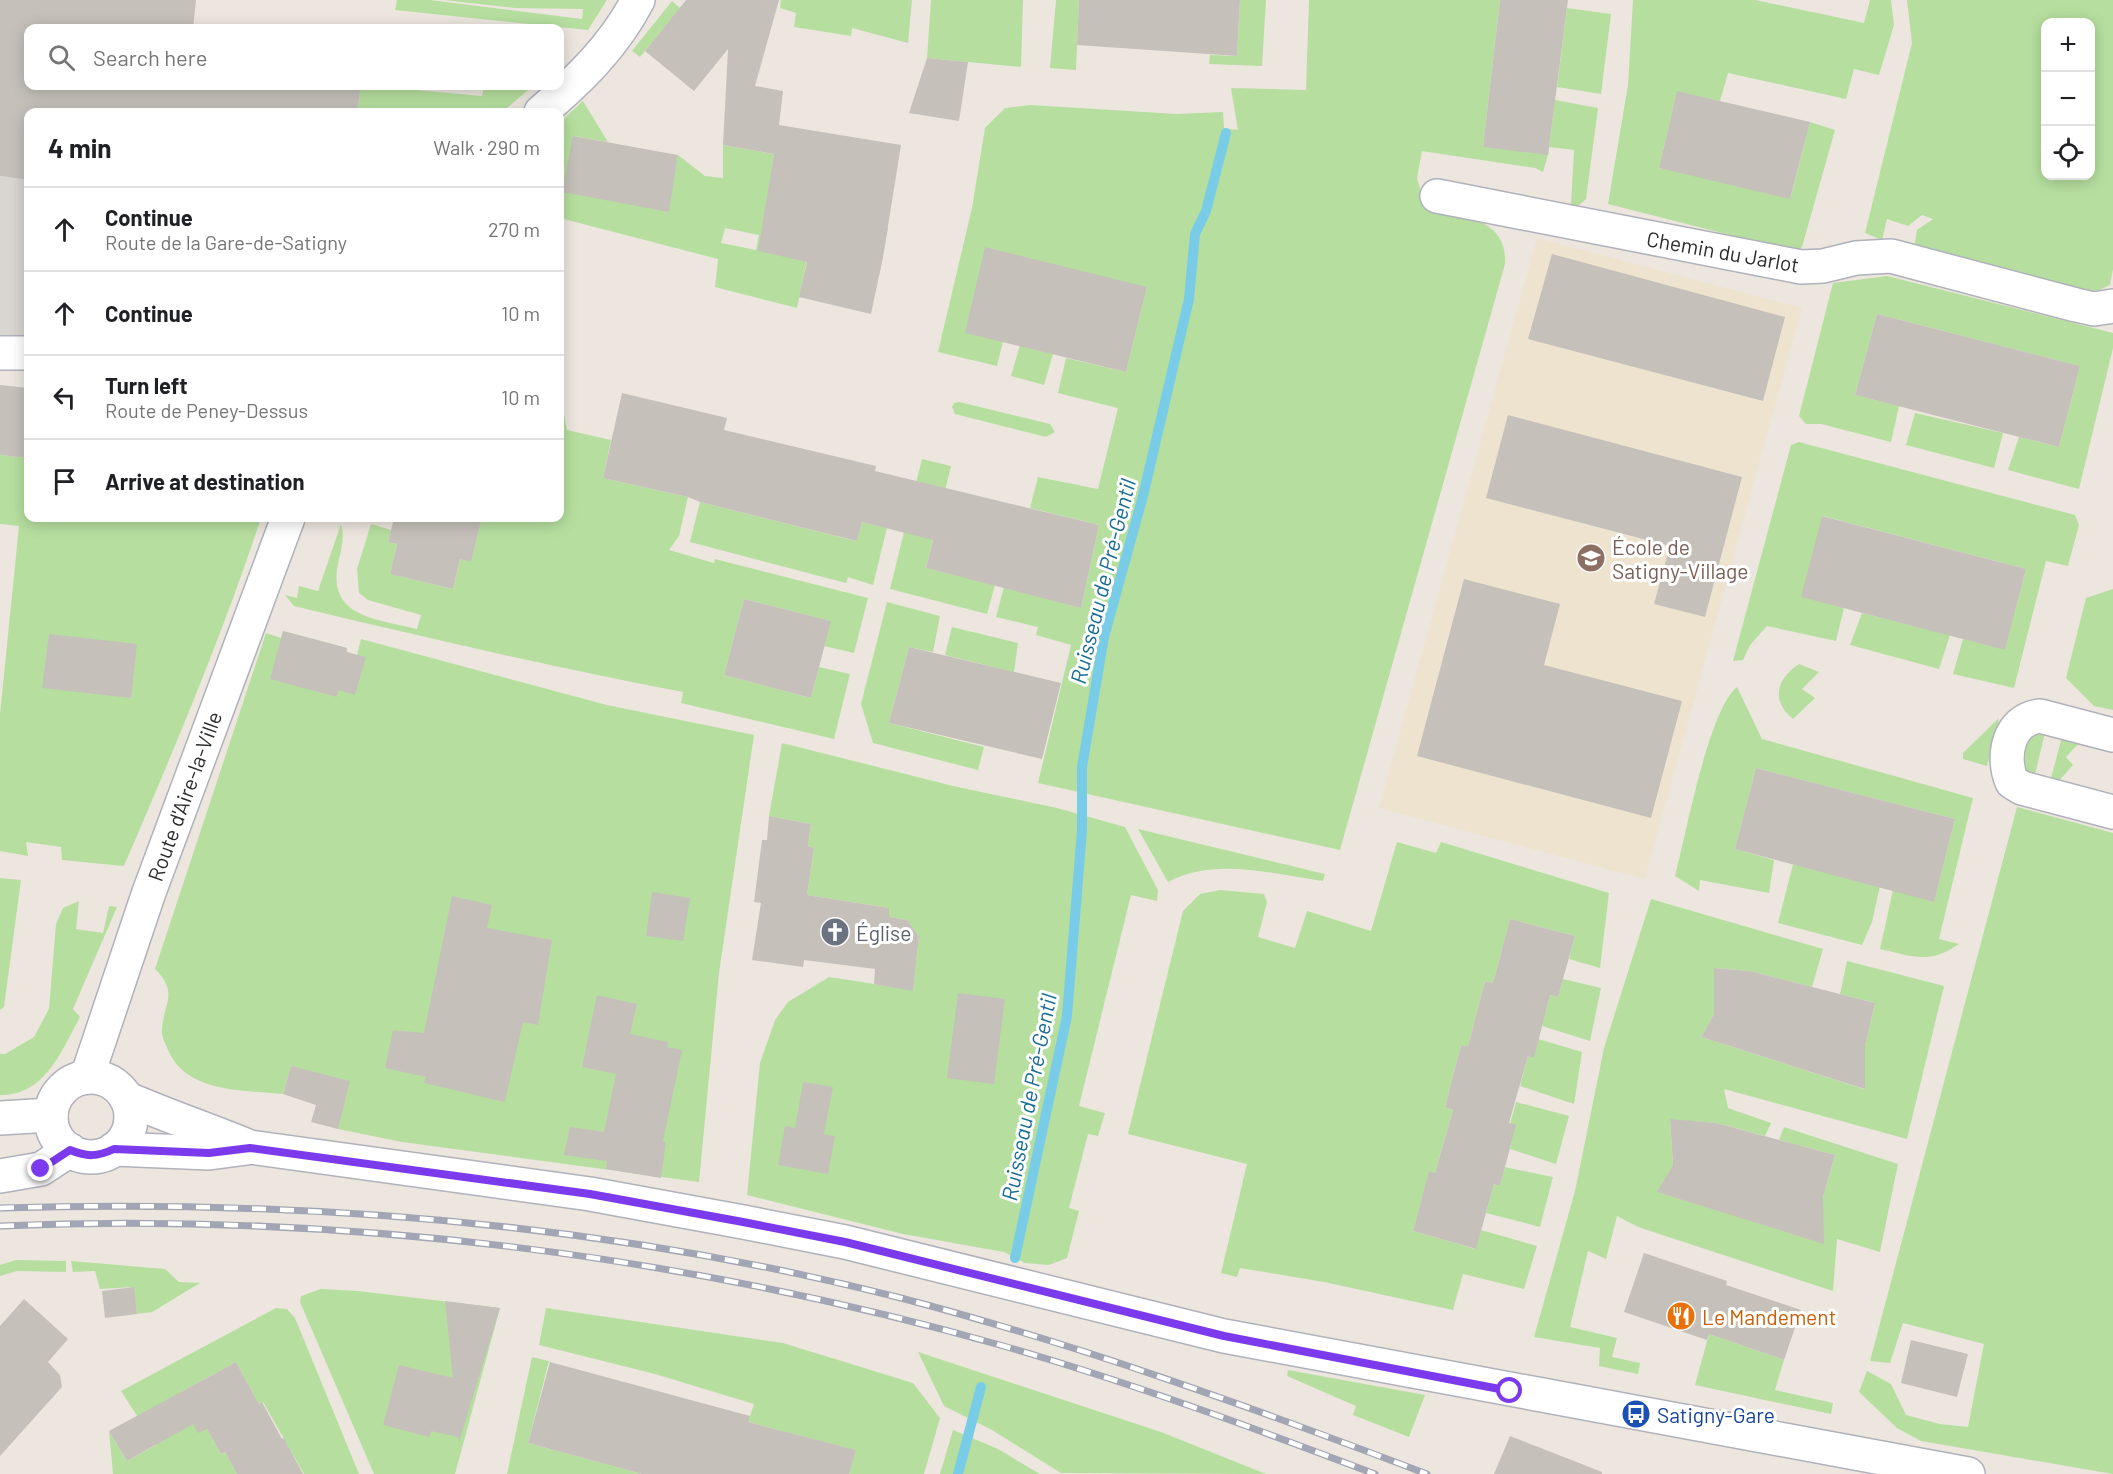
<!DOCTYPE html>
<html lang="en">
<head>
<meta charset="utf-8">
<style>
	:root { --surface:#fff; --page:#f6f6f6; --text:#202124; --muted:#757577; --line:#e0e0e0 }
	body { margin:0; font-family:Barlow,sans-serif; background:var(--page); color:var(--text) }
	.controls { position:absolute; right:18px; top:18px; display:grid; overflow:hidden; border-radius:12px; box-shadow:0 3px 15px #0003 }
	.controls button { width:54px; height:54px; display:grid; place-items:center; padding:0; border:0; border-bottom:2px solid var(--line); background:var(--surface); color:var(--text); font:30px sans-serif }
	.stop { position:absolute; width:18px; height:18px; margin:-14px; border:4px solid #7c3aed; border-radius:50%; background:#fff }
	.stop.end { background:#7c3aed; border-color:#fff; box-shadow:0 2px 6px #0008 }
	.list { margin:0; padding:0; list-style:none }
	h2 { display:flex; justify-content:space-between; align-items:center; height:78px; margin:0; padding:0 24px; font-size:26px }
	h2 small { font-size:20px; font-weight:400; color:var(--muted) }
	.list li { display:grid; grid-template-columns:39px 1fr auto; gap:18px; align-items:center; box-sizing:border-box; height:84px; padding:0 24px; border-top:2px solid var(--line) }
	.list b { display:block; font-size:22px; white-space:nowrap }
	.list p { margin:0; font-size:20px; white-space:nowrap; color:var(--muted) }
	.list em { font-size:20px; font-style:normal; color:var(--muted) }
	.icon { flex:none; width:33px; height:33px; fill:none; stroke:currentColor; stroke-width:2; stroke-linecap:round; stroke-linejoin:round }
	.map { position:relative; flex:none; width:2113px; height:1474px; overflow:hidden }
	.search { position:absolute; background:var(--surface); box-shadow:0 3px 15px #0003; left:24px; top:24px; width:540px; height:66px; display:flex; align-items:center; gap:15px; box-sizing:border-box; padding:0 21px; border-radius:12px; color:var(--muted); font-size:22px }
	.panel { position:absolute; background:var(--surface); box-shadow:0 3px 15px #0003; left:24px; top:108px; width:540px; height:414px; border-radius:12px }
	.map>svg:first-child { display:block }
</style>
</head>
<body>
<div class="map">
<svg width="2113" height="1474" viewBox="0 0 2113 1474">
	<rect width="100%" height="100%" fill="#ece6df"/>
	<path fill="#ede3cf" d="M1537,238L1802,308L1645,879L1379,808Z"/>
	<g fill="#b6df9f" fill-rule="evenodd">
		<path d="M397,0H430L582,19L583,9L515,8L444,0H607L588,30L395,10Z"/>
		<path d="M781,0H912L908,43L852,28L851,36L794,27L796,13L780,8Z"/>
		<path d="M931,0H1023L1021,67L927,58Z"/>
		<path d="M1056,0H1079L1076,70L1050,68Z"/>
		<path d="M1240,0H1266L1262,66L1209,64L1210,55L1237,56Z"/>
		<path d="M1309,0H1500L1483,147L1549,151L1543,172L1535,168L1422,151L1417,178L1425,207C1460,216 1508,217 1505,264L1340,850L1038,783L1071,645L1036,635L1038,627L996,617L1004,587L1081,608L1099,525L1030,508L1038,477L1098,489L1118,408L1058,393L1066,358L1126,372L1147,287L1003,341L997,366L938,352L972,208L985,128L1005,108L1030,105L1177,114L1223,112L1224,128L1238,130L1231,88L1306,90Z"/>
		<path d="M1633,0H1755L1864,23L1870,0H1891L1894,25L1879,75L1854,69L1846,99L1728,73L1720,101L1677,92L1659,168L1791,196L1810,122L1835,130L1802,247L1797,252L1608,204L1628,85Z"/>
		<path d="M1907,0H2113V269L2110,285L2099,290L2082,292L1914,248L1917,230L1933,219L1922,215L1908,226L1887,219L1882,240L1865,233L1912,43ZM2046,22H2090V176H2046Z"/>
		<path d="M672,1L680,8L640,57L632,51Z"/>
		<path d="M1567,8L1611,14L1601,94L1557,87Z"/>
		<path d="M361,86H416V90L482,96L484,86H533L502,112H357Z"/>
		<path d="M1555,100L1598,108L1586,199L1579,205H1571L1574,150L1549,147Z"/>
		<path d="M583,101L608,142L573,136L668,212L678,155L705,176L723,178V145L774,154L766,207L888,228L879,276L807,260L797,308L715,287L718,259L560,218V122ZM725,228L759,235L756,250L721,243Z"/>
		<path d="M1887,276L2113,333V348L2079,489L2008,470L2019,437L2059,447L2080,366L1877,314L1855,395L1899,406L1891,442L1821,424H1806L1799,416L1833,283Z"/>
		<path d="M1020,345L1053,354L1044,385L1011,376Z"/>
		<path d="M959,402L1050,424L1055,432L1046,437L955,414L952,407L954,403Z"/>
		<path d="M1915,413L2003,433L1994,468L1906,445Z"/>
		<path d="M560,414L564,415L567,430L611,440L603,478L688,497L679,536L669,550L714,563L715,559L868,598L854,653L824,646L830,621L744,599L724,675L811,698L819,667L850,674L834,739L681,703L683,692C552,667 423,637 294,606L285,595L297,598L299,586L318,591L341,524C345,538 341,550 338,564C327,618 379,619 417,629L421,615L368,600L359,593L357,569L371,524L391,530L388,542L397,544L390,574L453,589L460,559L471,561L482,518H560Z"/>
		<path d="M1799,442L2075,515L2079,525L2068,566L2046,561L2014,688L1953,674L1963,639L2005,649L2026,569L1823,516L1844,608L1836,641L1767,626L1750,645L1743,660L1733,661L1791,445Z"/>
		<path d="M0,455L28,458V518H261C222,636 173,752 124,866L62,860L61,847L26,842L28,856L0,851V714L19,526L0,524Z"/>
		<path d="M922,459L951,466L926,568L995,585L987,614L890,589Z"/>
		<path d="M700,502L856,541L862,522L887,528L873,585L848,577L846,583L690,542Z"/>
		<path d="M2113,589V710L2094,706L2066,678L2086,598Z"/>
		<path d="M887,602L940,616L933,652L909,647L889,723L984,747L978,770L873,743L861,704Z"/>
		<path d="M1862,613L1950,635L1939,669L1850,645Z"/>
		<path d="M952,627L1018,643L1014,672L945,655Z"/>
		<path d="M283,631L347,648V652L357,655L361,639L607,705L754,735L719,973L699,1182L402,1142L338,1129L291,1066L283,1094C243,1090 186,1093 168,1050C165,1043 161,1036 162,1028C165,1001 178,992 155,969L266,633L281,638Z"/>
		<path d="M1799,664L1819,672L1802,689L1815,698L1793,719C1771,701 1776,679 1799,664Z"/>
		<path d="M1737,687L1762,739L1973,798L1939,939L1959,944C1929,965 1912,956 1880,949L1893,890L1934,901L1955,819L1756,768L1735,849L1774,860L1769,893L1700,880L1699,891L1675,876C1686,835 1708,711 1737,687Z"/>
		<path d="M1999,718L1987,766L1963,759V753Z"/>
		<path d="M2046,728L2034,779L2021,772L2026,736Z"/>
		<path d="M2063,733L2081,741L2066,757L2073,765L2055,785L2050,782Z"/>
		<path d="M782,743L953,786L1057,808L1125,827L1158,890L1157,901L1131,895L1079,1106L1105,1113L1098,1136L1088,1134L1069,1208L1079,1211L1067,1258L1049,1265L1025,1263L1004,1252L903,1234L747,1195L760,1063L775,1020L788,1002L829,977L913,990L919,936L907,920L889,917V908L807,895L814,848L808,846L811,824L769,816Z"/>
		<path d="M2017,807L2113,833V1474L1921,1441L1897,1428L1859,1392L1867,1371L1891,1384L1906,1415L1940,1424L1968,1427L1984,1344L1903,1323L1890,1363L1870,1361Z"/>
		<path d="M1138,829L1325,874L1323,881C1272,874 1215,857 1168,882Z"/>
		<path d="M1397,842L1436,853L1441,842L1609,893L1600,968L1569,959L1575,936L1510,919L1493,983L1485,981L1468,1046L1461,1045L1445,1107L1453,1110L1435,1173L1429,1172L1413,1231L1475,1249L1481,1230L1537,1246L1524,1289L1463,1274L1453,1310L1324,1282L1240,1268L1237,1277L1221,1273L1247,1164L1128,1134L1183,911L1200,894L1220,890L1264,894L1267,902L1258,937L1295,948L1307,911L1371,931Z"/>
		<path d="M1793,864L1880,886L1872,922L1862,945L1778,923Z"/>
		<path d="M0,878L21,880L4,1007L0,1010Z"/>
		<path d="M1651,899L1823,949L1812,987L1750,971L1714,968V1014L1701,1037L1864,1089L1865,1046L1875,1003L1840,994L1847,961L1944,986L1907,1139L1724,1089L1728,1108L1771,1123L1765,1136L1716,1123L1670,1120L1673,1165L1658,1192L1823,1243V1197L1835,1155L1779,1140L1784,1127L1898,1164L1880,1252L1837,1239L1833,1291L1638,1227L1617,1216L1606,1259L1588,1251L1570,1327L1617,1338L1612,1357L1640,1363L1638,1374L1599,1366L1600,1348L1534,1337L1575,1191L1604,1048Z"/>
		<path d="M79,901L76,929L103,933L109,906L117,907L73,1009L80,1017C62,1050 45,1096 0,1095V1054H5L34,1037L49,1009L56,924L63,908Z"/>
		<path d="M1563,979L1601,988L1590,1041L1542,1026L1550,995L1558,997Z"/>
		<path d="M1538,1039L1582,1052L1574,1104L1520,1086L1528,1056L1534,1057Z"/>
		<path d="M1516,1102L1569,1116L1556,1164L1510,1149L1515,1125L1510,1124Z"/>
		<path d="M1505,1167L1553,1177L1540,1227L1486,1213L1494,1184L1500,1186Z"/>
		<path d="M16,1260L66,1261V1272L17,1271L0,1276V1265Z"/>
		<path d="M71,1261L165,1269L179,1282L200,1283L152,1312L137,1314L133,1287L100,1289L95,1271L73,1272Z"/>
		<path d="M321,1289L358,1291L500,1308L455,1474H374L300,1302L301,1296Z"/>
		<path d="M276,1308L287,1309L295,1318L359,1474H304L263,1402L259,1404L236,1362L177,1394L207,1429L221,1454L225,1452L237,1474H113L109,1431L127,1461L156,1445L121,1391Z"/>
		<path d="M546,1308L783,1343L913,1383L940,1418L924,1474H849L855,1450L748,1422L754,1404L655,1374L539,1345Z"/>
		<path d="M1709,1334L1784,1360L1775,1390L1833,1403L1831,1414L1695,1385Z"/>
		<path d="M918,1352L1161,1432L1266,1474L1061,1473L992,1430L944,1406Z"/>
		<path d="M532,1357L549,1361L528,1443L642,1474H507Z"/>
		<path d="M1288,1370L1425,1395L1409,1437L1353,1415L1356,1406L1287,1376Z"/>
		<path d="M953,1430L998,1449L1040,1474H940Z"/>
	</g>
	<path fill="#d9d5d1" d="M0,176L28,180V343L0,342Z"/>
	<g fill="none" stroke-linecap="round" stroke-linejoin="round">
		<g stroke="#78cce7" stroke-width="10">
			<path d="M1015,1258L1067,1016L1082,830V767L1104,637L1143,496L1189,299L1195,234L1206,211L1226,133"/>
			<path d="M958,1474L981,1387"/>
		</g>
	</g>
	<g fill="#c5c0ba">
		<path d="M0,0H196L193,28H28V86H361L357,112H28V180L0,176Z"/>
		<path d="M686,0H779L755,86L783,91L779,125L901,145L883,257L871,314L799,297L807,262L758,251L774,154L723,145L728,49L694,91L645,51Z"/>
		<path d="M1079,0H1240L1237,56L1077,45Z"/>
		<path d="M1500,0H1568L1548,155L1483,147Z"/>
		<path d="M927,58L968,62L959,121L909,113Z"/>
		<path d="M1677,91L1810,122L1790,199L1659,168Z"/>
		<path d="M573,136L678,155L669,212L562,192Z"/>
		<path d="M985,247L1147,287L1126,372L965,333Z"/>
		<path d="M1552,254L1785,317L1763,401L1528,339Z"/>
		<path d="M1877,314L2080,366L2059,447L1855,395Z"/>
		<path d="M0,385L28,388V458L0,455Z"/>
		<path d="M622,393L727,418L724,430L876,466L875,471L1099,525L1081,608L926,568L933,540L862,522L857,541L700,502L688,497L603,478Z"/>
		<path d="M1508,415L1742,477L1705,617L1654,604L1670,546L1486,498Z"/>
		<path d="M1822,516L2026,569L2005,650L1801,597Z"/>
		<path d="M394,518H482L471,562L460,559L453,589L390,574L397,544L388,542Z"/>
		<path d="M1464,579L1560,604L1544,665L1682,701L1651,818L1417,756Z"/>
		<path d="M744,599L831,621L811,698L724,675Z"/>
		<path d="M283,631L347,648L346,652L366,657L355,695L338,690L337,697L270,679Z"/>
		<path d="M49,634L137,644L131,698L42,688Z"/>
		<path d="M909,647L1061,683L1042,759L889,723Z"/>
		<path d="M1756,768L1955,819L1934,902L1735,849Z"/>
		<path d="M769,816L811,824L808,846L814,848L807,895L889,908V917L907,920L919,936L913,991L874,984L875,969L804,960L803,967L752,960L761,903L754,902L762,840H767Z"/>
		<path d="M652,892L690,898L683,941L646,936Z"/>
		<path d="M452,896L492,905L487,928L552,940L538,1025L523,1022L505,1102L424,1083L426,1077L385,1068L393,1030L424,1033Z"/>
		<path d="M1510,919L1575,936L1558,997L1550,995L1534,1058L1528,1056L1509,1123L1516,1125L1505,1167L1500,1186L1494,1184L1476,1249L1413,1231L1429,1171L1435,1173L1453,1110L1445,1107L1461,1045L1468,1046L1485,981L1493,983Z"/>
		<path d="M1714,968L1750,971L1875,1003L1865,1046V1089L1701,1037L1714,1014Z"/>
		<path d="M958,993L1005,999L994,1084L947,1078Z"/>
		<path d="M597,995L637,1004L630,1034L668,1042L667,1047L682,1050L663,1141L666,1142L661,1178L606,1169L607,1161L564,1155L570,1127L604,1132L616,1074L582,1067Z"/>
		<path d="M291,1066L350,1081L338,1129L311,1122L316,1105L283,1094Z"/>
		<path d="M803,1082L833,1087L824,1134L835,1136L828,1174L778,1165L785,1126L795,1128Z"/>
		<path d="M1670,1119L1716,1123L1835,1155L1823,1197L1824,1244L1657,1192L1673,1165Z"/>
		<path d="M1644,1253L1727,1281L1726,1285L1801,1310L1784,1360L1709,1334L1707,1340L1624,1312Z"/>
		<path d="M134,1287L137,1314L105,1318L102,1291Z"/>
		<path d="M24,1299L68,1339L48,1362L60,1375L62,1387L0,1456V1326Z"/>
		<path d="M445,1301L500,1308L459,1442L458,1437L431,1431L429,1437L383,1425L399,1365L453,1378Z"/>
		<path d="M1911,1340L1968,1354L1957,1397L1901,1383Z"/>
		<path d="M236,1362L259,1404L262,1402L282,1439L284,1438L303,1474H237L225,1452L221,1454L207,1429L198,1433L193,1424L127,1461L109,1431Z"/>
		<path d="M550,1362L750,1416L748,1422L856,1450L849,1474H642L528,1443Z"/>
		<path d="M1510,1436L1602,1472V1474H1494Z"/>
	</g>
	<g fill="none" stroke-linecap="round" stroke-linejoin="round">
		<g stroke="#afb1bb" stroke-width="36">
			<g id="street">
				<path d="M541,112C580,79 614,46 638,0"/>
				<path d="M1437,196L1801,267L1823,266L1856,258L1891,256L2076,305L2094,309L2113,306"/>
				<path d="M0,353H28"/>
				<path d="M2113,735L2040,716C2008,719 2001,757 2012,782L2022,788L2113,812"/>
				<path d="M87,1077L148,895L288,518"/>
				<path d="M0,1176L41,1169L70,1150"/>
			</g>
		</g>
		<g stroke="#afb1bb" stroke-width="36">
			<g id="secondary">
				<circle cx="91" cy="1117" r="40"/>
				<path d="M126,1098C167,1116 209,1130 250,1147L590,1194L743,1222L845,1242L1224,1336L1968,1474"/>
				<path d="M0,1118L51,1115"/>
				<path d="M114,1149L209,1153L247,1148"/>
			</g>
		</g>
		<use href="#street" stroke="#fff" stroke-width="33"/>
		<use href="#secondary" stroke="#fff" stroke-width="33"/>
		<g stroke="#a1a5b4" stroke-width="7">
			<g id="rail">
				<path d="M0,1208C301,1199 605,1223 897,1297C1078,1344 1253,1408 1427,1474"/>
				<path d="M0,1226C340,1212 680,1254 1007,1347C1132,1383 1254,1428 1375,1474"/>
			</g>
		</g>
		<use href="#rail" stroke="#fff" stroke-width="4.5" stroke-dasharray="14" stroke-linecap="butt"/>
	</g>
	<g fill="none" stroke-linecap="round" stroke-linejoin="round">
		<path stroke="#7c3aed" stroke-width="8" d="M41,1169L70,1150C87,1157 97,1157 114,1149L209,1153L250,1148L590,1194L743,1222L845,1242L1224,1336L1510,1391"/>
	</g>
	<defs>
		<g id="school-disc" transform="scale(1.5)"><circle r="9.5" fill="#8d6e63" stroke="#fff"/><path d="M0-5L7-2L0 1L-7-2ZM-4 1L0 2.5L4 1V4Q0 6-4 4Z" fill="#fff"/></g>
		<g id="church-disc" transform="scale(1.5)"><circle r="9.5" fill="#6b7280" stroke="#fff"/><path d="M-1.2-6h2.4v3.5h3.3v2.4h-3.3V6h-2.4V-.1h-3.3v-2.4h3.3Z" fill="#fff"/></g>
		<g id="restaurant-disc" transform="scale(1.5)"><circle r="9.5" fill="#e8710a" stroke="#fff"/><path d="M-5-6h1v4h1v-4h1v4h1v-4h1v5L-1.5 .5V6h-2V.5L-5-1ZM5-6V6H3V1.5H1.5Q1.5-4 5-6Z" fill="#fff"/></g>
		<g id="bus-disc" transform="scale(1.5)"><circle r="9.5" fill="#1a4fb4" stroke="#fff"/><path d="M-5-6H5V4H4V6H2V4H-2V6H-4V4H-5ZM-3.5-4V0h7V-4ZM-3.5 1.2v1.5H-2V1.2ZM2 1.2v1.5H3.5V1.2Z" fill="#fff"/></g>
	</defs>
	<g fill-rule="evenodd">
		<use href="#school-disc" x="1591" y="558"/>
		<use href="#church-disc" x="835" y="932"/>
		<use href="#restaurant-disc" x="1681" y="1316"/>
		<use href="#bus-disc" x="1636" y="1414"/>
	</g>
	<g text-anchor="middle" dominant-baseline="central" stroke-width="6" stroke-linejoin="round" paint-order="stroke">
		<g font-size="21" fill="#2b2b2b" stroke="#fff">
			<text transform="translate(1723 251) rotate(10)">Chemin du Jarlot</text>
			<text transform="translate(184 796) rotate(-70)">Route d'Aire-la-Ville</text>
		</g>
		<g font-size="21" fill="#785e54" stroke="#fff" text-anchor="start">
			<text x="1612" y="546">École de<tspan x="1612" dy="24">Satigny-Village</tspan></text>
		</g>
		<g font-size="21" fill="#5b616d" stroke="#fff" text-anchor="start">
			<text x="856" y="932">Église</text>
		</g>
		<g font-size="21" fill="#c56008" stroke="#fff" text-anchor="start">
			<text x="1702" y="1316">Le Mandement</text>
		</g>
		<g font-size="21" fill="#164399" stroke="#fff" text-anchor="start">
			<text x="1657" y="1414">Satigny-Gare</text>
		</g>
		<g font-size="22" font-style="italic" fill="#166b95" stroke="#fff">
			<text transform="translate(1102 581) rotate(-76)">Ruisseau de Pré-Gentil</text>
			<text transform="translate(1028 1097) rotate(-79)">Ruisseau de Pré-Gentil</text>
		</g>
	</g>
</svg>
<div class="controls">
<button>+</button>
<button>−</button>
<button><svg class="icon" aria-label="locate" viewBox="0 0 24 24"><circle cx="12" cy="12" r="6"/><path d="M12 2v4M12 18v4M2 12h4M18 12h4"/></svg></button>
</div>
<div class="stop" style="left:1510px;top:1391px"></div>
<div class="stop end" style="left:41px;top:1169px"></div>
<div class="search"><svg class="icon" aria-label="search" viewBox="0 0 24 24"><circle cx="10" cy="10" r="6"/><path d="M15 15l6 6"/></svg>Search here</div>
<section class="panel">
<h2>4 min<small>Walk · 290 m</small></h2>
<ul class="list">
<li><svg class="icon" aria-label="ahead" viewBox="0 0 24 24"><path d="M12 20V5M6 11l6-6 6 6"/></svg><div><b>Continue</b><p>Route de la Gare-de-Satigny</p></div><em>270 m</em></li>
<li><svg class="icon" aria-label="ahead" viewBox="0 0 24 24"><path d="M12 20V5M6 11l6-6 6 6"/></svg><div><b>Continue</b></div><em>10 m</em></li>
<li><svg class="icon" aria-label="left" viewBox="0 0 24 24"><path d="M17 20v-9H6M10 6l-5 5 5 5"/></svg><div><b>Turn left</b><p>Route de Peney-Dessus</p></div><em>10 m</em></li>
<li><svg class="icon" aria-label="arrive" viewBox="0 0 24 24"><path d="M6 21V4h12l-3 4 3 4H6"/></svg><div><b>Arrive at destination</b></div></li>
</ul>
</section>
</div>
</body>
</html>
